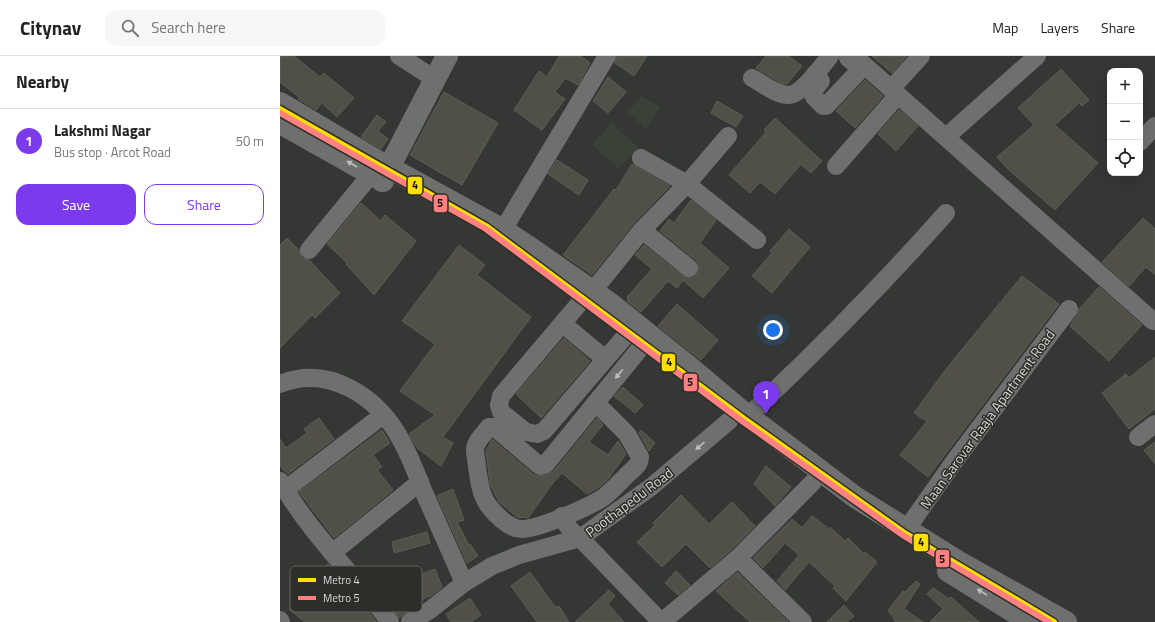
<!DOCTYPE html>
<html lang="en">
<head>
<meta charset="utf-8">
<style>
	:root { --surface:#fff; --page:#f6f6f6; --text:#222; --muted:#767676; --line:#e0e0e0; --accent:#7c3aed }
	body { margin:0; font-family:"Titillium Web",sans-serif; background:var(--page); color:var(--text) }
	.controls { position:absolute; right:12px; top:12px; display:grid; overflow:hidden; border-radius:8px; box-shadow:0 4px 16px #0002 }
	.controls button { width:36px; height:36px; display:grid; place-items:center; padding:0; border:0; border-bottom:1px solid var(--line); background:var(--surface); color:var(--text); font:20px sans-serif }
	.you { position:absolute; left:493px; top:274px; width:14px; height:14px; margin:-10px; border:3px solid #fff; border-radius:50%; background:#1a73e8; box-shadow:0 0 0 6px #1a73e833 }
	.badge { display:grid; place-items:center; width:26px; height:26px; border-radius:50%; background:var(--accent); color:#fff; font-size:13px; font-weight:700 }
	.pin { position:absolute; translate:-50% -33px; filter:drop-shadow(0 1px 2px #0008) }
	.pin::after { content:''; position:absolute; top:21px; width:14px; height:12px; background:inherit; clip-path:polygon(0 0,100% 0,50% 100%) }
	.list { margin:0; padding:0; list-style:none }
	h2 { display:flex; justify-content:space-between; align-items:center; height:52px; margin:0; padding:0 16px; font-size:17px }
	h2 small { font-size:13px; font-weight:400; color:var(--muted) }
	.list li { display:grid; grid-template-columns:26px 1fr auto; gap:12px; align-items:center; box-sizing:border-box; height:64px; padding:0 16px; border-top:1px solid var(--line) }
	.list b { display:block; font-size:15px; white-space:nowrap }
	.list p { margin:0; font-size:13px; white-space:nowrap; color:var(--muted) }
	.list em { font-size:13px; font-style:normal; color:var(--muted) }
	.actions { display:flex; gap:8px; padding:12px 16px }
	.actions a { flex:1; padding:9px 0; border:1px solid var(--accent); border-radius:12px; text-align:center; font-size:14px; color:var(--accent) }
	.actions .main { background:var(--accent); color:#fff }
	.icon { flex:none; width:22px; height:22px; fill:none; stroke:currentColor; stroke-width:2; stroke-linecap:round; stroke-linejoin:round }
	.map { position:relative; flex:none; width:875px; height:566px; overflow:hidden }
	header { display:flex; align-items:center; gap:24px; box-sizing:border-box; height:56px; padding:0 20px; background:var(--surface); border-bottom:1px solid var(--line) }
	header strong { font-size:19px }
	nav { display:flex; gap:22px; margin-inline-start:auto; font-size:14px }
	.search { width:280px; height:36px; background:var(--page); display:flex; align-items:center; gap:10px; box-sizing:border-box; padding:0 14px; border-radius:12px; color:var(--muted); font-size:15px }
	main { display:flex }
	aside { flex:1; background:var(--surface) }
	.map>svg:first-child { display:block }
</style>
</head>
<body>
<header>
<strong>Citynav</strong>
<div class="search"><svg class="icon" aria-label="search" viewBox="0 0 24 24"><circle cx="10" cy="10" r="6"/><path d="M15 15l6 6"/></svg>Search here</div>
<nav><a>Map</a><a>Layers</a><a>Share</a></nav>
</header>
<main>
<aside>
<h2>Nearby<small></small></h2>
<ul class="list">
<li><span class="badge">1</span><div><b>Lakshmi Nagar</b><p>Bus stop · Arcot Road</p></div><em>50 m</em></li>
</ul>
<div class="actions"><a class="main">Save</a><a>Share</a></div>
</aside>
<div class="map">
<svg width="875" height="566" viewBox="0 0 875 566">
	<rect width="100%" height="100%" fill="#353734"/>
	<g fill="#3c4138">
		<path d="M362,40L380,51L366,73L347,56Z"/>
		<path d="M331,67L359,92L338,112L312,89Z"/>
	</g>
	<g fill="#505046" stroke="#5c5c5a">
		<path d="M0,0H14L40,21L44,17L74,42L57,61L42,47L36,54L18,43L20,42L0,26Z"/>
		<path d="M279,0H301L310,7L298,29L285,22L275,36L285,43L262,74L234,54L259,15L267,21Z"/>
		<path d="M337,0H367L354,20L335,7Z"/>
		<path d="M486,0H509L522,10L507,28H503L476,12Z"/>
		<path d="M592,0H627L612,17Z"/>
		<path d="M781,13L809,44L802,50L799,47L775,69L818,107L775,154L728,113L717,101L754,69L738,52Z"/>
		<path d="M328,21L346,36L328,57L313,45Z"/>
		<path d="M585,24L603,40L575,72L556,55Z"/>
		<path d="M164,36L218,67L182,129L130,99Z"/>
		<path d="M437,45L463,60L456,71L431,57Z"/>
		<path d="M619,54L638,70L616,95L598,78Z"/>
		<path d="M97,59L106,66L98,75L108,83L101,93L81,81Z"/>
		<path d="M495,62L542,105L531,117L521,108L495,138L480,126L470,137L449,119L486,76L484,74Z"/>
		<path d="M277,104L308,124L299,139L268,118Z"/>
		<path d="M352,108L390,130L354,167L312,219L283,199L334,133L336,134Z"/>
		<path d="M411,144L436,164L420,187L449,212L423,242L403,224L397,232L388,225L361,256L347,245L348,243L347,241L372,213L355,199L364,189L403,220L412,222L417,218L419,209L416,204L380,175L389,163L394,167Z"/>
		<path d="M81,147L101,165L105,159L136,185L94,239L66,208L67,207L47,188Z"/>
		<path d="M863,162L875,173V219L866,211L849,230L822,206Z"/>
		<path d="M509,173L530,191L492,237L472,220L492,197L490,195Z"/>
		<path d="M7,182L19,194L22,202L29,204L60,237L35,262L32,259L0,292V189Z"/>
		<path d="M179,189L205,209L197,219L251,261L163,381L173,387L161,410L137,392L129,378L155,359L120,335L155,288L122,265Z"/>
		<path d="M742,220L779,248L648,421L620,399L647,365L634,357L666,313Z"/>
		<path d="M819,231L862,269L829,305L790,270L797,259L799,253Z"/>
		<path d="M397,248L438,284L421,304L378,270Z"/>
		<path d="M284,282L310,305L261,362L236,338Z"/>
		<path d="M875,301V353L849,373L822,337L846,318L849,322Z"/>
		<path d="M343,331L363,349L355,357L334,340Z"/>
		<path d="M39,362L54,383L8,418L0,410V383L6,392L27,377L24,373Z"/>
		<path d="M317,362L323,369L309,386L328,399L338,385L346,398L328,423L321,430L307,438L282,417L273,427L248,462L237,461L219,446L210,428L206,395L212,383L253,418L258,420L267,419L273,416Z"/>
		<path d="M102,374L110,387L93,399L102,411L97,414L113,434L54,482L19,436Z"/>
		<path d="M361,374L375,387L369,395L359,377Z"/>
		<path d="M875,386V408L864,394Z"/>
		<path d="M486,410L511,431L495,450L474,428Z"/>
		<path d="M173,433L184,464L177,466L189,489L190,488L198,500L187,507L157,440Z"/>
		<path d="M401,439L429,468L452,446L475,470L451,494L430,512L406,488L382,511L357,486L375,469L373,467Z"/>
		<path d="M532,460L549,473L550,471L565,485L568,482L583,497L585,496L597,506L566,545L553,532L555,530L529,506L505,534L497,525L519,499L505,487L483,512L473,502L512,463L522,472Z"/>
		<path d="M147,476L150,487L114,497L112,486Z"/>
		<path d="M48,508L74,538L97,566H25L9,553L17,543L18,545L42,525L36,518Z"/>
		<path d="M155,513L162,531L152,539L131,548L133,552L119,562L96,532L114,521L119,527Z"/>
		<path d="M396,515L410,529L398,539L385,527Z"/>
		<path d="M250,516L276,552L279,550L289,566H257L231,530Z"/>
		<path d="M457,516L508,566H470L436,535Z"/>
		<path d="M636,525L640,528L624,553L643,566H616L608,554L623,535L625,536Z"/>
		<path d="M653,532L669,543L671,541L699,566H650L663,553L647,538Z"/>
		<path d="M329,534L335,540L328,548L344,566H295Z"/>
		<path d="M190,542L201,559L191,566H171L166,558Z"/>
		<path d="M564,549L574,560L567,566H547Z"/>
	</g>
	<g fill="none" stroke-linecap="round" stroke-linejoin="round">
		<g stroke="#6e6f6e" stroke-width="18">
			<path d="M119,0L155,23"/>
			<path d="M574,0L873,265"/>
			<path d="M535,18L541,25L532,36L534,41L543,50H546L580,14L579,11L568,2"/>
			<path d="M472,22C482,27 497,40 509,39C522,38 542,10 550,0"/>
			<path d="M611,33L641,0"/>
			<path d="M666,81L757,0"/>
			<path d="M860,86L875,70"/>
			<path d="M361,102L407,128L477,184"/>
			<path d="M556,110L618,39"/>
			<path d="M223,174L327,0"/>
			<path d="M29,194L88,122L93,120"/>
			<path d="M409,212L362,174L407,128L448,80"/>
			<path d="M312,236L362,174"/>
			<path d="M303,243L221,340L219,349L221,356L246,376L257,378L264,375L347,278"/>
			<path d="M283,268L325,303"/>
			<path d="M0,328C49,308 99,341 122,386C132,404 138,423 146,441C159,470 172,499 184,527"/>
			<path d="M316,347L347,378L360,401C360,409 353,413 348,418C340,426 333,434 324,441C309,451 259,473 242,473C229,473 215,458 208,449C198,435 198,412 195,396C194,386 203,379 209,371H214L260,410L265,409L362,290"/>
			<path d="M468,360C537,295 603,228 666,157"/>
			<path d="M858,381L875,368"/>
			<path d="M0,425C30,477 74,519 110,566"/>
			<path d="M5,434L103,359"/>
			<path d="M282,460C286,470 291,476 300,482L381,566"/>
			<path d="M626,474L676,403L789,253"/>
			<path d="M52,497L140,426"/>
			<path d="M458,502L523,566"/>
			<path d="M0,564L1,566"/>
			<path d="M130,566L150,554L184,527L212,510L239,499L300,482L371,431L449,365"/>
			<path d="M382,566L458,502L533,426"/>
		</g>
		<g stroke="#6e706e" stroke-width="22">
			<path d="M0,47L99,106L223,174L249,191L331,248L407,309L459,353L575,441L679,506L786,566"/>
			<path d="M0,67L103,125"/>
			<path d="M102,125L167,0"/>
			<path d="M668,515L750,566"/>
		</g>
		<g stroke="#2b2e29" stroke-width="9">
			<path id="metro-1" d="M0,53L206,170L463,362L623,476L774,566"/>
		</g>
		<g stroke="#2b2e29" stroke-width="9">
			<path id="metro-2" d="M0,57L206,173L462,365L624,480L769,566"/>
		</g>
		<use href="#metro-1" stroke="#ffdf00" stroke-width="6"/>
		<use href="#metro-2" stroke="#ff8080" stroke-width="6"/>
	</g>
	<defs><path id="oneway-solid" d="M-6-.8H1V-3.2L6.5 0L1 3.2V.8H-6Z"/></defs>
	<g fill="#bdbfbc">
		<use href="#oneway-solid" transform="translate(72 108) rotate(-150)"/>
		<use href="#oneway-solid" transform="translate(702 536) rotate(-148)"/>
	</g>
	<g fill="#bdbebc">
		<use href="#oneway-solid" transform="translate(339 318) rotate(129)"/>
		<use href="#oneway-solid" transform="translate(420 390) rotate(139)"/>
	</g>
	<g text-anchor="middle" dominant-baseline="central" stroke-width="3" stroke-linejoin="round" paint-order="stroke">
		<g font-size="14" fill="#d7d9d6" stroke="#2b2e29">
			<text transform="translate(707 363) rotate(-54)">Maan Sarovar Raaja Apartment Road</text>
			<text transform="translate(349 446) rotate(-37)">Poothapedu Road</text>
		</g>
	</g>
	<rect x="10" y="510" width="132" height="46" rx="6" fill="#2b2e29" stroke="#5f615d" stroke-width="1"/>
	<rect x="18" y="522" width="18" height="4" fill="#ffdf00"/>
	<rect x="18" y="540" width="18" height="4" fill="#ff8080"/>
	<g font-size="11" fill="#d7d9d6">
		<text x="43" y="528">Metro 4</text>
		<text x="43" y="546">Metro 5</text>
	</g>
	<g stroke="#2b2e29" stroke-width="1.5">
		<rect x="127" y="120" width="16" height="19" rx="4" fill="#ffdf00"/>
		<rect x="153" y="138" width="15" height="19" rx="4" fill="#ff8080"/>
		<rect x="381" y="297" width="15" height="19" rx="4" fill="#ffdf00"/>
		<rect x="403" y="317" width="15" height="19" rx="4" fill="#ff8080"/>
		<rect x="633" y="477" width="16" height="19" rx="4" fill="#ffdf00"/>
		<rect x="655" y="493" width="15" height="19" rx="4" fill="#ff8080"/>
	</g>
	<g font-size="11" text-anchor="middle" font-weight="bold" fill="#111">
		<text x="135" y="133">4</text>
		<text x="160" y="151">5</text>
		<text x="389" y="310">4</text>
		<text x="410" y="330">5</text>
		<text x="641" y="490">4</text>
		<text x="662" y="507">5</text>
	</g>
</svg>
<div class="controls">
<button>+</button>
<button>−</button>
<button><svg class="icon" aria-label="locate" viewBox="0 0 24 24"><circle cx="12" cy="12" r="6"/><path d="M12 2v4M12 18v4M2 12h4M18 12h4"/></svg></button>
</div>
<div class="you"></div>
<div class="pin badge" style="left:486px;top:358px">1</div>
</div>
</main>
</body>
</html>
